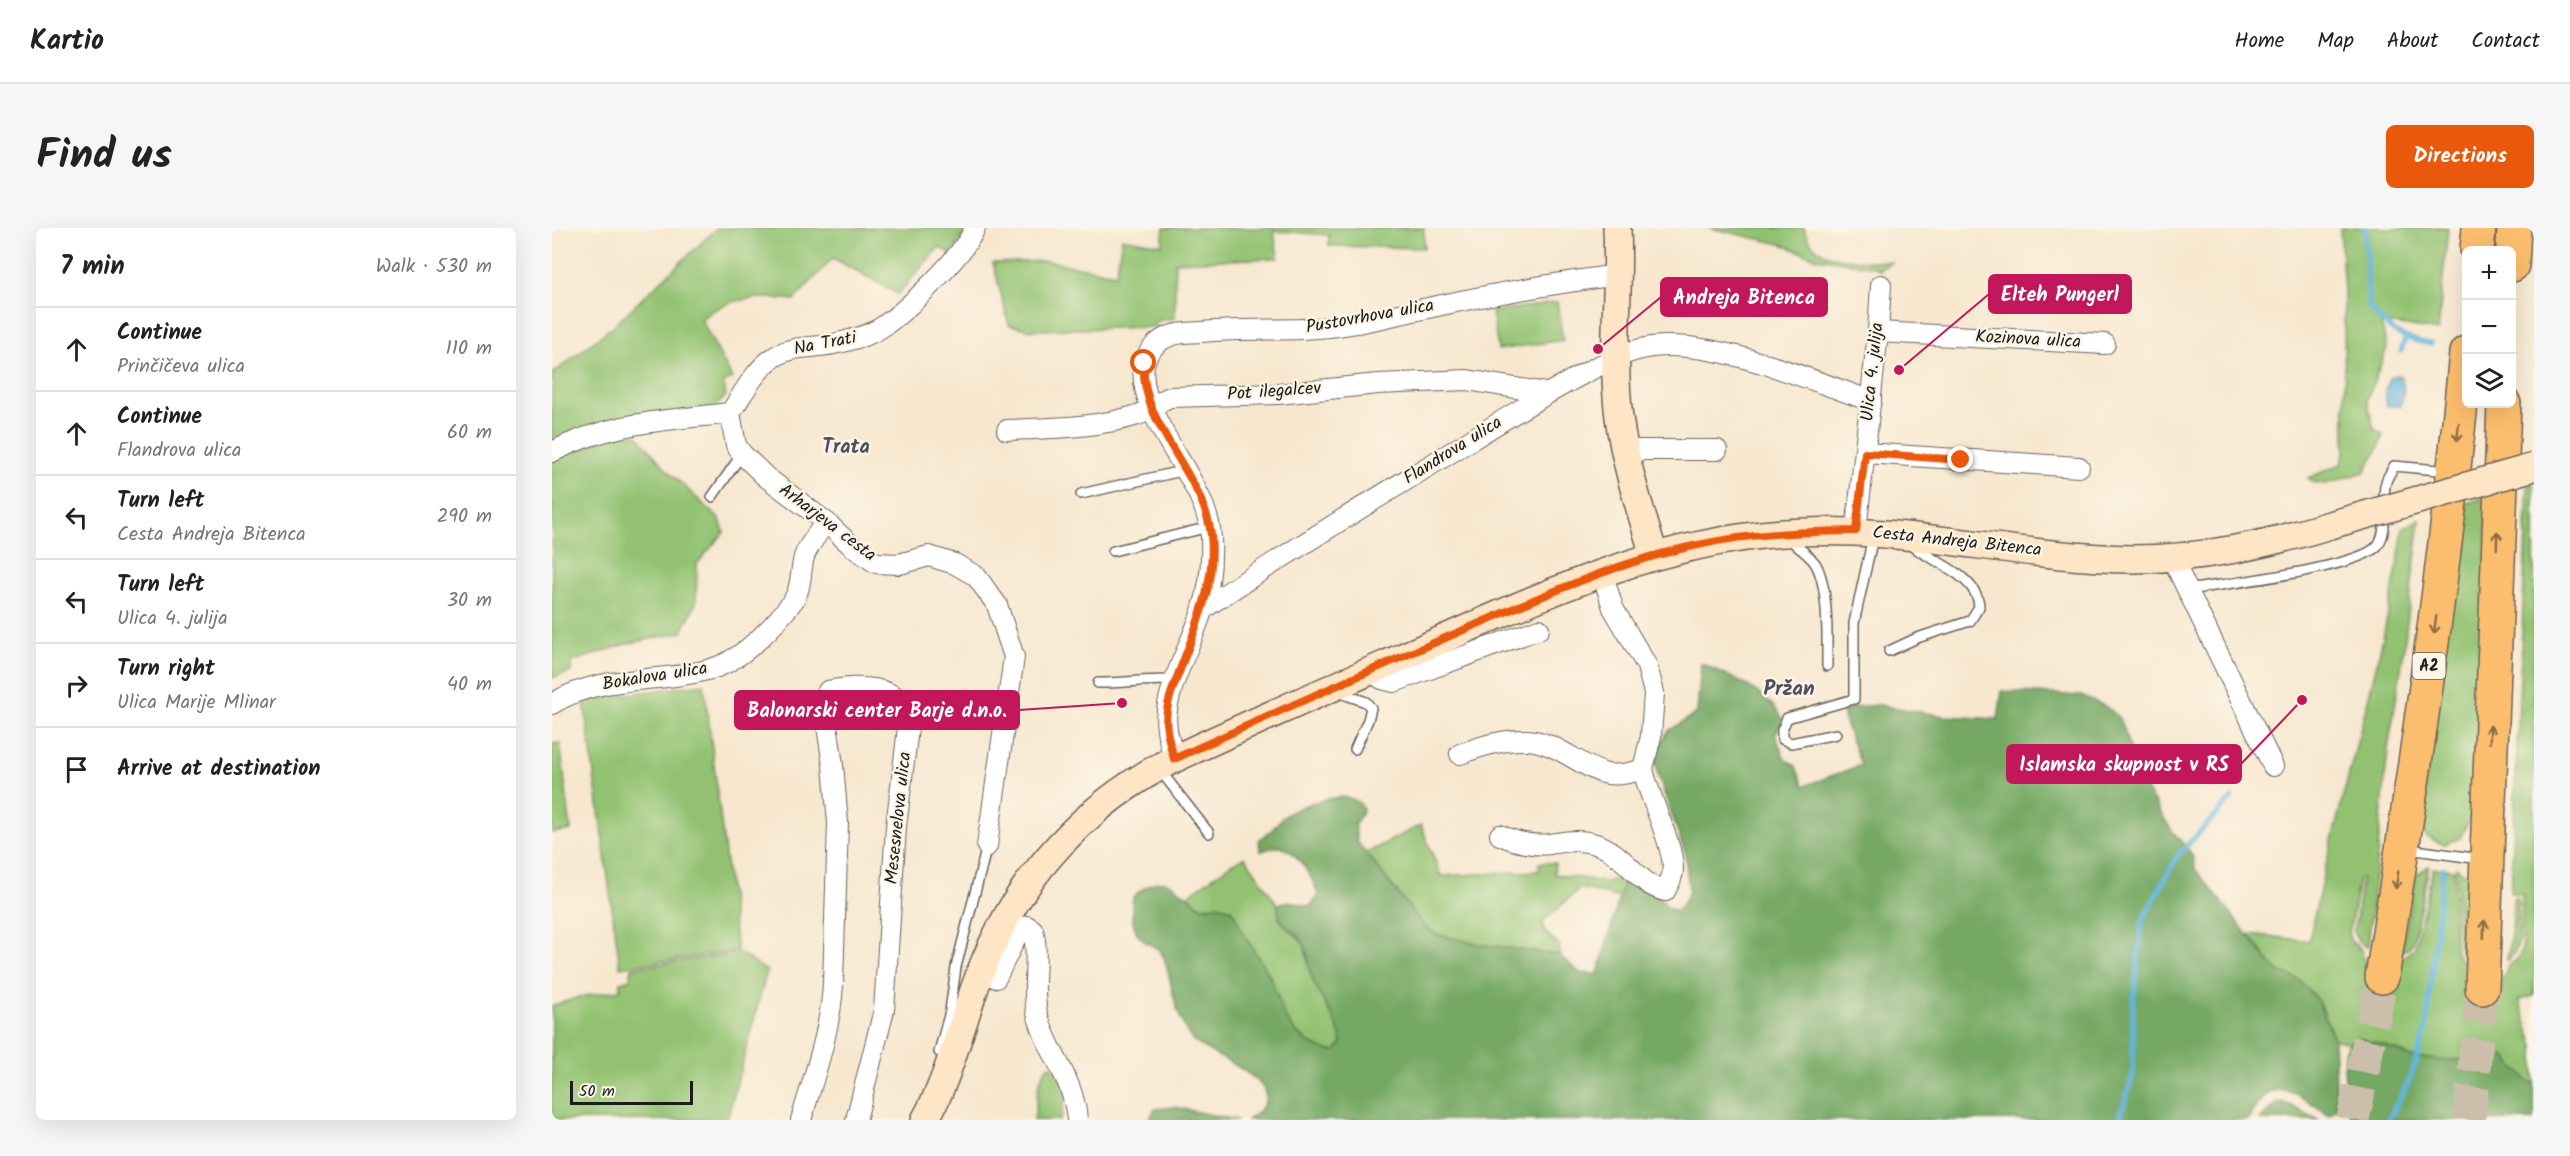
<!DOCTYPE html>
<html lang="en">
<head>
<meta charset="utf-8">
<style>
	:root { --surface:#fff; --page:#f6f6f6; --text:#222; --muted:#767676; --line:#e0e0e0; --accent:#ea580c }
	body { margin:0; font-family:Kalam,sans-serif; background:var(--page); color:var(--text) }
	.controls { position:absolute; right:18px; top:18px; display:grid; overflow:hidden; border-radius:9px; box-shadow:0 6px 24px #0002 }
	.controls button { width:54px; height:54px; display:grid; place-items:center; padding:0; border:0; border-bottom:2px solid var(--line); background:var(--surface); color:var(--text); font:30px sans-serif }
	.scale { position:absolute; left:18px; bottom:15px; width:123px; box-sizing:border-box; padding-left:6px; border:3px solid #1c1c1c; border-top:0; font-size:16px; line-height:21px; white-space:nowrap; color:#1c1c1c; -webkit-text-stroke:4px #fcf5e5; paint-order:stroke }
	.stop { position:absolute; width:18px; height:18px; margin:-14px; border:4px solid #ea580c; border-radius:50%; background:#fff }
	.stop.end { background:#ea580c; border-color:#fff; box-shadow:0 2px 6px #0008 }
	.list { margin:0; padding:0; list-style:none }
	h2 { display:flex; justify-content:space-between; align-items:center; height:78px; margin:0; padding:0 24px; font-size:26px }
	h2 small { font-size:20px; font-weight:400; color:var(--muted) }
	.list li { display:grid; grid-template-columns:39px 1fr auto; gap:18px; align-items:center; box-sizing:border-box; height:84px; padding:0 24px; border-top:2px solid var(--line) }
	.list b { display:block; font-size:22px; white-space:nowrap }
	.list p { margin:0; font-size:20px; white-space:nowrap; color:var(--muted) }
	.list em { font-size:20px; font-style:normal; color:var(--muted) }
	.icon { flex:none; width:33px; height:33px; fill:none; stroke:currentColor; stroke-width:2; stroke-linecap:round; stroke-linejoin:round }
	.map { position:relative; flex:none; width:1982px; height:892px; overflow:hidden; border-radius:9px }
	header { display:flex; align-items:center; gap:36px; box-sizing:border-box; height:84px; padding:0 30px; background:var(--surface); border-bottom:2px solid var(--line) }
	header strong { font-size:28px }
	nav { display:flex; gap:33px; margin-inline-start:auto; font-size:21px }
	.intro { display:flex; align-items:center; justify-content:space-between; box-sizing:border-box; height:144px; padding:0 36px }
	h1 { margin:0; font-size:42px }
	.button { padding:15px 27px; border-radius:9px; background:var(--accent); color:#fff; font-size:21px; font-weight:700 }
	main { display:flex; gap:36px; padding:0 36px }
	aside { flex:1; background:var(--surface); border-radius:9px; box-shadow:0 6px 24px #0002 }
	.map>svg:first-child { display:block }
</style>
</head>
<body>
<header>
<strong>Kartio</strong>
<nav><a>Home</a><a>Map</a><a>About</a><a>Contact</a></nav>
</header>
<div class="intro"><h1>Find us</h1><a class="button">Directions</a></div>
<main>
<aside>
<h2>7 min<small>Walk · 530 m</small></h2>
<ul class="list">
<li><svg class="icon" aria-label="ahead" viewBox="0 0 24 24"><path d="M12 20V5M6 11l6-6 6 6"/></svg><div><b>Continue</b><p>Prinčičeva ulica</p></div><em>110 m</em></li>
<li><svg class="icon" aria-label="ahead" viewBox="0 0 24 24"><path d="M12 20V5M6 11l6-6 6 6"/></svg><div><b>Continue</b><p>Flandrova ulica</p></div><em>60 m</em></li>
<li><svg class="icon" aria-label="left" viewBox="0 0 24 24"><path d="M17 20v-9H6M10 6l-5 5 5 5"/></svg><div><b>Turn left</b><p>Cesta Andreja Bitenca</p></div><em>290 m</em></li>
<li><svg class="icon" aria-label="left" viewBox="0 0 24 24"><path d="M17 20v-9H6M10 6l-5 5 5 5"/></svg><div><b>Turn left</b><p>Ulica 4. julija</p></div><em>30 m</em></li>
<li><svg class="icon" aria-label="right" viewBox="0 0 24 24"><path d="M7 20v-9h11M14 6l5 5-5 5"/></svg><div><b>Turn right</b><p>Ulica Marije Mlinar</p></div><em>40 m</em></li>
<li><svg class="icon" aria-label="arrive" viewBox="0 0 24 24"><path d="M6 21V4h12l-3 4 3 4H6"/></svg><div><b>Arrive at destination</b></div></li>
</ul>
</aside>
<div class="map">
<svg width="1982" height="892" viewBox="0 0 1982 892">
	<rect width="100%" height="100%" fill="#fcf5e5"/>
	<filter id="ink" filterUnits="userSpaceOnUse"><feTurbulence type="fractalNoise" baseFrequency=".0167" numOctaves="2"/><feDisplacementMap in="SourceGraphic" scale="12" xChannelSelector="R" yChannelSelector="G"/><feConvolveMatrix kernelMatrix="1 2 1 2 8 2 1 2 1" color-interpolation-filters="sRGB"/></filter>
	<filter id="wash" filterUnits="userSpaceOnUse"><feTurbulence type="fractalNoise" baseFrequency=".008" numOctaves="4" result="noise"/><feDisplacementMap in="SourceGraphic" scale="24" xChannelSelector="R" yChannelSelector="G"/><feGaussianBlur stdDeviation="1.35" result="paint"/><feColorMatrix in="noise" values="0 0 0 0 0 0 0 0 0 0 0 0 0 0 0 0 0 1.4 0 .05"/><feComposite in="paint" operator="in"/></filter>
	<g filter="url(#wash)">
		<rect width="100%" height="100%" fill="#f7e7cf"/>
		<g fill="#92c271" stroke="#576f46" stroke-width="1.5">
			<path d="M165,0H416L399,26L387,19L346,66L281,30L242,72C209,68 176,68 149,91L180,150L171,156L174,168L164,178L0,218V146L60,99Z"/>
			<path d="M612,0H872V20L777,18V7L722,3L726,30L623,34V90L604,93V99L480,102L457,97L441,35L496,33L564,46L570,10L610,17Z"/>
			<path d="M1158,0H1252C1260,38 1309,31 1340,34L1328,42L1323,39L1264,30L1229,16Z"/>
			<path d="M1788,0H1896L1886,103L1829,94L1835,120L1815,172L1822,201L1831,206L1828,218L1812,244L1774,256L1760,254L1756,250L1789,236L1793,222L1792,65Z"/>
			<path d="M1005,74L1011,112L946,122L940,84Z"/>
			<path d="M70,205L85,207L114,241L168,292L172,304L145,336L144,375L130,404L74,416L20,434L19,444L0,450V232Z"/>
			<path d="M1982,256V768L1967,772L1982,818V855H1977L1940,822L1911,832H1888L1859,829L1834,818L1806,810L1796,815L1782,811L1771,782L1760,765L1748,753L1723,741L1697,706L1757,713C1784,575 1832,440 1851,300L1868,291L1850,435L1836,521L1816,719L1806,714L1802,704L1810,650L1807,651L1797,706L1798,712L1810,723L1815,744L1852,728L1863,720L1881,640L1902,642L1903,722L1906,729L1943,759L1953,747L1956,737L1965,732L1970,722V666L1959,665L1976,257Z"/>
			<path d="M1936,269L1922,583L1908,610L1891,617L1873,608L1868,595L1910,276Z"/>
			<path d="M152,456L185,723L68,739L32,472Z"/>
			<path d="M8,515L19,602L0,605V516Z"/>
			<path d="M869,597L889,648L987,643V635H1003L1002,646L1054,654L1073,649L1068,670L1029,660C1015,671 1005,683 991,693L993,704L1008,718L1007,727L926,716L883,706L872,698L814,625Z"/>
			<path d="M693,629L726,677L727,691L752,716L761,753L788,803L790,815L784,823H777L757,815L743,803L733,789L718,748L692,707L680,681L664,677L650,679L636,667L679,636Z"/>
			<path d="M1877,638L1861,714L1857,720L1849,724L1862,654L1866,645Z"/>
			<path d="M1904,639L1915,647L1920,657L1919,731L1910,727L1907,719Z"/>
			<path d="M1961,670H1966C1966,688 1973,723 1955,732L1961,694Z"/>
			<path d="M188,725L215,743L175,892H0V778L27,769L68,762V754L78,751L80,740Z"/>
			<path d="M500,838L515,858L509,892H482L487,855L494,840Z"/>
		</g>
		<g fill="#75a863" stroke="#486240" stroke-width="1.5">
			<path d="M1149,435C1180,450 1215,462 1232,493L1223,506L1233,531L1243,537L1252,558L1309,537L1293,495L1291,480L1327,477L1392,488L1446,491L1450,463L1529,468L1553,478L1561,484L1568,490L1588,552L1620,603L1640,626L1643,641L1723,741L1748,753L1765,772L1782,811L1785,880L1777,887C1743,865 1720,842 1696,892H695C755,856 653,829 639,810C622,786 621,759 613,733C610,722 603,719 594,714C579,705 579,684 581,669C617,637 621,662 650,679L664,677L680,681L692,707L718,748L733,789L743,803L757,815L777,823H784L790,815C785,788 763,766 757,741C755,732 757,723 751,714C740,698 725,700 726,677C737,669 745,677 758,678L766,669C764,654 744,620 727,619C721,618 714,622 708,624L707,611C722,603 721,599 731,589C744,578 805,555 811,582L803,597L805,614L872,698L883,706L926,716L1007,727L1028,745L1046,746L1073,649C1096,649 1103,664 1117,681L1125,682L1135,670L1137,662L1133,625L1106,547L1103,528L1116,503L1145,485Z"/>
			<path d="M1806,810L1834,818L1859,829L1888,832H1911L1940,822L1954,829L1977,855H1982V892H1800C1795,880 1790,835 1793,823C1795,815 1800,813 1806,810Z"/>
			<path d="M1731,874L1767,892H1708L1725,875Z"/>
			<path d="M622,879L680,891L687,892H597L603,881Z"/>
		</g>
		<path fill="#63b6df" stroke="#40697e" stroke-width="1.5" d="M1844,147L1848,148C1854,157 1851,168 1848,178H1835L1833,162L1839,149Z"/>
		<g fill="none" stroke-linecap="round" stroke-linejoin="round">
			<g stroke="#63b6df" stroke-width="5">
				<path d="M1813,0L1817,80C1841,104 1845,110 1879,116"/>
				<path d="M1849,123L1853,111"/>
				<path d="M1567,892L1581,847V776L1590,693L1626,627L1680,570"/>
				<path d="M1836,892L1859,849L1874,801L1891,640"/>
			</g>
		</g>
	</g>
	<g filter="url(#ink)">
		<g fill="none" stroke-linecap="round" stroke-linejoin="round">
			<g stroke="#cbbeab" stroke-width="33" stroke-dasharray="33 16" stroke-linecap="butt">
				<path d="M1801,892L1830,749"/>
				<path d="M1917,892L1930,760"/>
			</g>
			<g stroke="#69635b" stroke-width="12">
				<g id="lane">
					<path d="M529,266L634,242"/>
					<path d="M160,269L190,226"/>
					<path d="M1236,309C1244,319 1256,325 1263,335C1277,357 1275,411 1275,438"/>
					<path d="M561,323L657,299"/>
					<path d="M1636,362C1669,356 1810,340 1826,317C1838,299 1828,274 1834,254C1835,249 1840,243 1842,238L1897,243"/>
					<path d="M1337,423L1365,410L1418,393L1427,379C1427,351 1386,335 1366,322L1361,313"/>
					<path d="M546,455C573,455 597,451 624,452"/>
					<path d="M786,464L814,474L819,480L816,492L803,521"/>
					<path d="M1284,506L1239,515L1230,511V502L1235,490L1302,471V395L1321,309"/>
					<path d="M607,541L657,605"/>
					<path d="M1856,621L1929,631"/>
					<path d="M387,824L398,783L404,739L435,618"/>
				</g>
			</g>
			<g stroke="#69635b" stroke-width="22">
				<g id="street">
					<path d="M1326,104L1553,116"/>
					<path d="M178,185C191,166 204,140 224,128C243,116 266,121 286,115C303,111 319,107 333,97C357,80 412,27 423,0"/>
					<path d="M455,202C498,200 544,200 586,187C600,182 605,174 618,169L726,166L826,156L915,152L994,165"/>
					<path d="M1073,222H1165"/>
					<path d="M0,224C59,193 114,193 178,185L184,217L190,226L214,249L274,294L302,320L324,335L347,336L377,328L403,336L424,348L445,377L462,429L435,618"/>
					<path d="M1313,225L1527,239"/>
					<path d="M1304,303L1326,104L1329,57"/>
					<path d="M1620,330L1721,538"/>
					<path d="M651,381C737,323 827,269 916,214C954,190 993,166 1033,145C1054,134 1076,122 1100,119C1161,111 1260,152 1319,173"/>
					<path d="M818,443L830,451L842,454L987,401"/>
					<path d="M0,476C49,444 111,457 165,439C193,429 223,397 241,373C250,360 248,344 252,329C256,317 267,304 274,294"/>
					<path d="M908,526C930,518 951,511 975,512C1004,514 1025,536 1051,545C1064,549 1079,545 1091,541L1099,508L1102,465L1095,438L1061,380L1050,344"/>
					<path d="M622,531C618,515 612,498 615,482C620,448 640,415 650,383C658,360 660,334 659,310C657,253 584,191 592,137C594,124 606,112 618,108C627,104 639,105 650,104C683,101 717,102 750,101C796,100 841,87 885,78C945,65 1005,55 1066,47"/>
					<path d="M948,607C963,614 982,618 998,616C1013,614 1025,611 1040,615C1072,622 1086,658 1113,663C1117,656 1121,649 1121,641C1121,615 1097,570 1091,541"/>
					<path d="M430,739L444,750L468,701L475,698L481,702C488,728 479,757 485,785C495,825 522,849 525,892"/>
					<path d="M249,892C262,848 279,801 281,755L286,595L281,537L271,472L276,463C298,458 339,456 352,478C355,482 356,488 357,492L344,599L332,782L304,892"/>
				</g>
			</g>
			<g stroke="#69635b" stroke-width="30">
				<g id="secondary">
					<path d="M1065,0C1068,63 1059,126 1067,189C1073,236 1088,281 1102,327"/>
					<path d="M373,892C400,844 410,789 431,738C467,648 535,575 622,531C709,490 798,452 887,413C1000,363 1106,314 1232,305C1352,296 1463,330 1581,331C1649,331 1713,317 1778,297"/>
				</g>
			</g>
			<g stroke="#69635b" stroke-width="36">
				<g id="highway">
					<path d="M1925,22L1927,0"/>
					<path d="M1960,37L1962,0"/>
					<path d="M1830,749C1863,542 1894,334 1914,125"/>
					<path d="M1930,760L1952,176"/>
				</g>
			</g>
			<use href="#lane" stroke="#fff" stroke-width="9"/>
			<use href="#street" stroke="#fff" stroke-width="20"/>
			<use href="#secondary" stroke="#fde5c5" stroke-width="27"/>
			<use href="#highway" stroke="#fbbe6e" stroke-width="33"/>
			<g stroke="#69635b" stroke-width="30" stroke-linecap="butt">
				<path id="secondary-bridge" d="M1778,297L1982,239"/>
			</g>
			<use href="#secondary-bridge" stroke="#fde5c5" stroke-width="27"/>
		</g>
		<defs><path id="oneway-shaft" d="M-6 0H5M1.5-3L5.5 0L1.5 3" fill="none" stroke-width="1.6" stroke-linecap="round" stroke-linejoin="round" transform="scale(1.5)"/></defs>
		<g stroke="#8c6d45">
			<use href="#oneway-shaft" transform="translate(1906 204) rotate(96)"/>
			<use href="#oneway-shaft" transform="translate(1945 312) rotate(-88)"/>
			<use href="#oneway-shaft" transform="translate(1883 397) rotate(98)"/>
			<use href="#oneway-shaft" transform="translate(1938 506) rotate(-88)"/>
			<use href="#oneway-shaft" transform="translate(1845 652) rotate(99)"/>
			<use href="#oneway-shaft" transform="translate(1932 701) rotate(-88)"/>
		</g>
	</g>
	<g fill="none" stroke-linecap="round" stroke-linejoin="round" filter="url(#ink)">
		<path stroke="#ea580c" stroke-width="8" d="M592,135C587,196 652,246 659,307C664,354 645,396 629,439C624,453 617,467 615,482C612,499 618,516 622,531C711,490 801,450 891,411C975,375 1056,336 1146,317C1198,305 1251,304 1304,303L1313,225L1409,232"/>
	</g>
	<g text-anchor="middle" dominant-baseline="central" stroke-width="5" stroke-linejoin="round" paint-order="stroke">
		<rect fill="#fcf5e5" stroke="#5f5d58" stroke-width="1.5" x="1860.5" y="425" width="33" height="26" rx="4.5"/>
		<g font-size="16" font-weight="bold" fill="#1c1c1c">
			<text x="1877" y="438">A2</text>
		</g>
		<g font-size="18" fill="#1c1c1c" stroke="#fcf5e5">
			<text transform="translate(818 89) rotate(-10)">Pustovrhova ulica</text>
			<text transform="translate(1476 112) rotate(3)">Kozinova ulica</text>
			<text transform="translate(273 116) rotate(-11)">Na Trati</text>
			<text transform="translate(1321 144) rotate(-84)">Ulica 4. julija</text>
			<text transform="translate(722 164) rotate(-4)">Pot ilegalcev</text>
			<text transform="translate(901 223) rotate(-32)">Flandrova ulica</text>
			<text transform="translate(275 295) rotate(37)">Arharjeva cesta</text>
			<text transform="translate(1405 314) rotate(6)">Cesta Andreja Bitenca</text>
			<text transform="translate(103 449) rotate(-9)">Bokalova ulica</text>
			<text transform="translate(347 590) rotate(-84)">Mesesnelova ulica</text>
		</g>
		<g font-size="20" font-weight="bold" fill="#514d61" stroke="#fcf5e5">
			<text x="294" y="220">Trata</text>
		</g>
		<g font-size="21" font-weight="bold" fill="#514d61" stroke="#fcf5e5">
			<text x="1237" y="461">Pržan</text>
		</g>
	</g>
	<path fill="none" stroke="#c2185b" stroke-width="2" d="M1347 142L1437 66M1046 121L1109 69M570 475L467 482M1750 472L1689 536"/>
	<g fill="#c2185b" stroke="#fcf5e5" stroke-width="2">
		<circle cx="1347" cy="142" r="6"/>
		<circle cx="1046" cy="121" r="6"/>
		<circle cx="570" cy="475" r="6"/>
		<circle cx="1750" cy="472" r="6"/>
	</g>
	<g fill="#c2185b" stroke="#c2185b" stroke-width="2">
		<rect x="1437" y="47" width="142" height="38" rx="6"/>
		<rect x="1109" y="50" width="166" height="38" rx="6"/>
		<rect x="183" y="463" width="284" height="38" rx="6"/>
		<rect x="1455" y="517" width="234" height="38" rx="6"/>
	</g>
	<g font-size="20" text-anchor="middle" font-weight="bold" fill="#fff">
		<text x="1508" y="73">Elteh Pungerl</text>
		<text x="1192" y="76">Andreja Bitenca</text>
		<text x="325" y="489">Balonarski center Barje d.n.o.</text>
		<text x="1572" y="543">Islamska skupnost v RS</text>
	</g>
</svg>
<div class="controls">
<button>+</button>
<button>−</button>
<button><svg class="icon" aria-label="layers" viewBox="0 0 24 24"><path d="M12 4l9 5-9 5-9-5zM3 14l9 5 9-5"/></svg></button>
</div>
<div class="scale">50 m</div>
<div class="stop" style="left:592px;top:135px"></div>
<div class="stop end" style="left:1409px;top:232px"></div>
</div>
</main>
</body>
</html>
